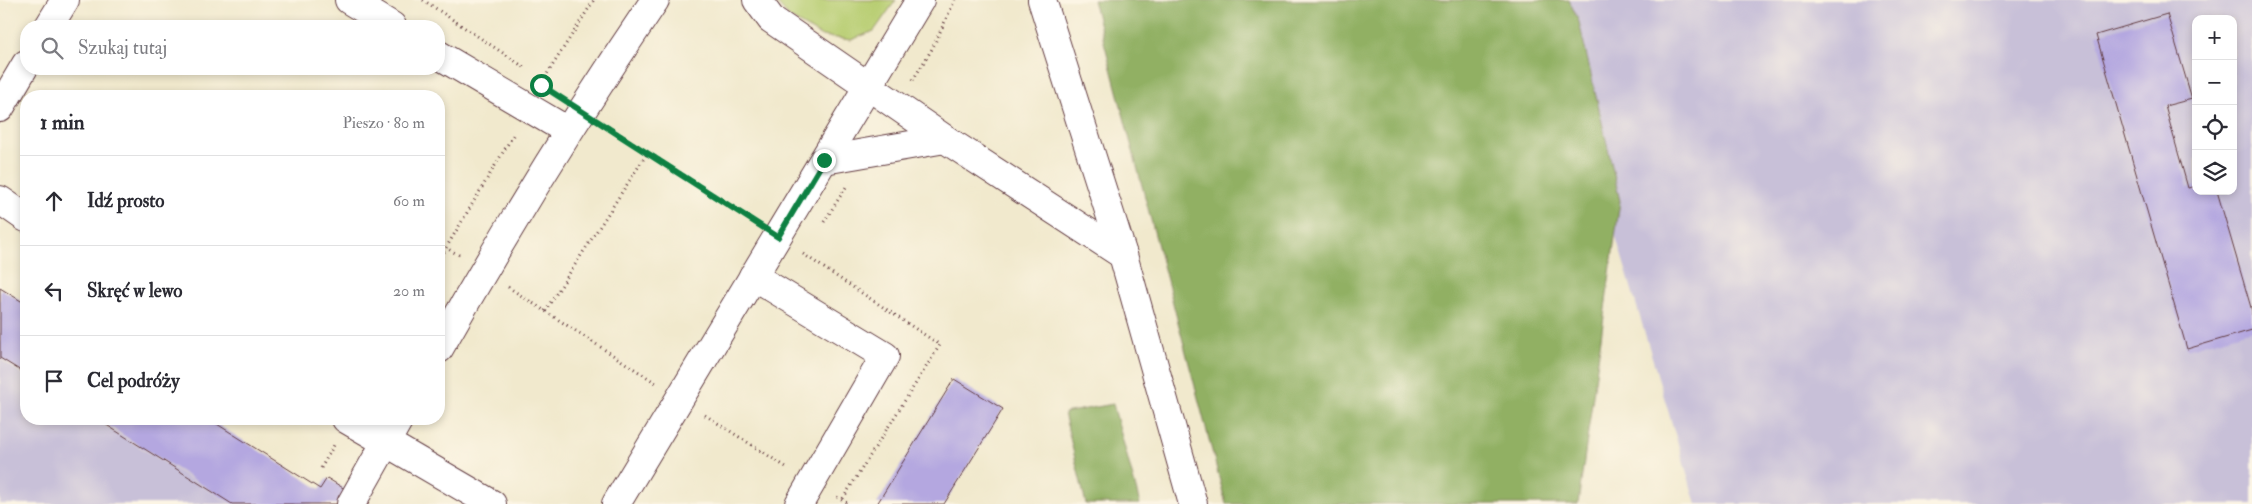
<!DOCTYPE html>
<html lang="pl">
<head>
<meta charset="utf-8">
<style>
	:root { --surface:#fff; --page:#f7f7f7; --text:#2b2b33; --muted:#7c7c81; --line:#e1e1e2 }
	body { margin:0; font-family:"IM FELL Double Pica",serif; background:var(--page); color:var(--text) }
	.controls { position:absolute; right:15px; top:15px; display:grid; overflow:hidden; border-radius:10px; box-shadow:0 2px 8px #0003 }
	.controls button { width:45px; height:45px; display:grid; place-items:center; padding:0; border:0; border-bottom:1px solid var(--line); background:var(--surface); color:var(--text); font:25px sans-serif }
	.stop { position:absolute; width:15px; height:15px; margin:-11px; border:4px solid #0b8043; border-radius:50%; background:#fff }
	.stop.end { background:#0b8043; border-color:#fff; box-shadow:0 1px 5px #0008 }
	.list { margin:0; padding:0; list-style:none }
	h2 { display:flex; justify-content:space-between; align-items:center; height:65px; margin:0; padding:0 20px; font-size:21px }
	h2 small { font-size:16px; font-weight:400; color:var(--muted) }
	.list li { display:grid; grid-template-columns:32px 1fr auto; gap:15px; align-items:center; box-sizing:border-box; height:90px; padding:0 20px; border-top:1px solid var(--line) }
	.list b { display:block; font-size:19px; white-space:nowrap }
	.list em { font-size:16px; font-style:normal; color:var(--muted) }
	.icon { flex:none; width:28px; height:28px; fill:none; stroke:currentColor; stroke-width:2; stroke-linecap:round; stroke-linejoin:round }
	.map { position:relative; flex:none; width:2252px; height:504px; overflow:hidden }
	.search { position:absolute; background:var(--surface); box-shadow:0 2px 8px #0003; left:20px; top:20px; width:425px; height:55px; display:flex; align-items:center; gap:12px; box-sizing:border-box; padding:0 18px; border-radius:20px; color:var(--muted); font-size:19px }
	.panel { position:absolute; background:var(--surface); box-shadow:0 2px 8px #0003; left:20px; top:90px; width:425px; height:335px; border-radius:20px }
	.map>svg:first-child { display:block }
</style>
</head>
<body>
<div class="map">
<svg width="2252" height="504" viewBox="0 0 2252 504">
	<rect width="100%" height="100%" fill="#fcf5e5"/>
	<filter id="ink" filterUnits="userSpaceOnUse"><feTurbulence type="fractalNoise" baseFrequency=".02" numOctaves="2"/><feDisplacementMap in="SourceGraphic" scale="10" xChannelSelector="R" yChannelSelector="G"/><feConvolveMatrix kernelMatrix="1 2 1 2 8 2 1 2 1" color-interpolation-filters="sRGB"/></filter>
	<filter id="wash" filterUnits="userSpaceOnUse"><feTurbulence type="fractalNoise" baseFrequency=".0096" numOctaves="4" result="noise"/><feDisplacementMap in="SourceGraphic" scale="20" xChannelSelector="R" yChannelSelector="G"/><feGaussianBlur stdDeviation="1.12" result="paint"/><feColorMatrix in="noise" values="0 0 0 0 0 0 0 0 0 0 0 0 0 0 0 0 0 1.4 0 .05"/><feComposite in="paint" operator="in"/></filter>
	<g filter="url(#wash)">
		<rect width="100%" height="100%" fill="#f1e9cd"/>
		<g fill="#c8c0d8" fill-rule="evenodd">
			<path d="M1545,0H2252V504H1696ZM2196,19H2233V191H2196Z"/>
			<path d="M0,359L26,376V419H95L231,504H0Z"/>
		</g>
		<path fill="#b7cd71" stroke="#80764e" d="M774,0H896L874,31L851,40L822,36L790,18Z"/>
		<g fill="#91b063" stroke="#6e6847">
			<path d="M1093,0H1569L1579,22L1620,201L1578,504H1226Z"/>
			<path d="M1113,404L1140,504H1086L1064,413Z"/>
		</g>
		<g id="blocks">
			<g fill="#b4a7e0">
				<path d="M2167,14L2192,99L2165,106L2188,188L2196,186V191H2217L2252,311V330L2187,349L2096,35Z"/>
				<path d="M0,288L26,304V374L0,358Z"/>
				<path d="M954,379L1003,409L944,504H877Z"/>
				<path d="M97,419H209L320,489L327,478L369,504H232Z"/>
			</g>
		</g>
	</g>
	<g filter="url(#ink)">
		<use href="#blocks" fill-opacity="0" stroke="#633d43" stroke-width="1"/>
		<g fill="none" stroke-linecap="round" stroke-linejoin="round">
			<g stroke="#633d43" stroke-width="30">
				<g id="minor">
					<path d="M349,0L392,26"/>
					<path d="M757,0L771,19L945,139L1123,255"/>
					<path d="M1042,0L1123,255L1193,504"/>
					<path d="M49,26L65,0"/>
					<path d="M439,55L568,131"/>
					<path d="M0,108L26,64"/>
					<path d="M824,160L945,139"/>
					<path d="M0,200L26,218"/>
					<path d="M753,276L885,356L799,504"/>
					<path d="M439,349C506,230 578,113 655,0"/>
					<path d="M346,419L492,504"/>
					<path d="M351,504L399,419"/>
					<path d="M616,504L920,0"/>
				</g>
			</g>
			<g stroke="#633d43" stroke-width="3" stroke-dasharray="1 4" stroke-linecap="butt">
				<path d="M423,0L527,69"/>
				<path d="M913,80L932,49L955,0"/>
				<path d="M542,82L594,0"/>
				<path d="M608,127L752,220"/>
				<path d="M824,222L846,187"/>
				<path d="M803,254L940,345L842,500"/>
				<path d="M459,255L446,248L515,132"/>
				<path d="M439,261L446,248"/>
				<path d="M508,287L656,383"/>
				<path d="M545,311L648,152"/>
				<path d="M705,415L786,467"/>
				<path d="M321,468L334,445"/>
				<path d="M837,497L849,504"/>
			</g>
			<use href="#minor" stroke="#fff" stroke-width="28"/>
		</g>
	</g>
	<g fill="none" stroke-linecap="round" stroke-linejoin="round" filter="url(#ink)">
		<path stroke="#0b8043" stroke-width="6" d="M541,85L778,237L824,160"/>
	</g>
</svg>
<div class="controls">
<button>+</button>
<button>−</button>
<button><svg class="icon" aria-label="locate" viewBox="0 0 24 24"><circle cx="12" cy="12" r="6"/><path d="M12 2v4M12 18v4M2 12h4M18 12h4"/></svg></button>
<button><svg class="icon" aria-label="layers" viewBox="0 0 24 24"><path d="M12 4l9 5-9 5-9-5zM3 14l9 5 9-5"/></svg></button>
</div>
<div class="stop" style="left:541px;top:85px"></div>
<div class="stop end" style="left:824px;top:160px"></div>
<div class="search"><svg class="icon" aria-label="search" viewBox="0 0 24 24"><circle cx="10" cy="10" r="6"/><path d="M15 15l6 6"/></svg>Szukaj tutaj</div>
<section class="panel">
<h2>1 min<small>Pieszo · 80 m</small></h2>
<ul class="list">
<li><svg class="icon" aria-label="ahead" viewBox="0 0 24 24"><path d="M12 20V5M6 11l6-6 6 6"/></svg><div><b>Idź prosto</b></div><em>60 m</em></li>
<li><svg class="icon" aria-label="left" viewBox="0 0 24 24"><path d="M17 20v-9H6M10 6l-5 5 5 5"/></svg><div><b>Skręć w lewo</b></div><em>20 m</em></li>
<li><svg class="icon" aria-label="arrive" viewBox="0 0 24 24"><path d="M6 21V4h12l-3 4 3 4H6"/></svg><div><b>Cel podróży</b></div></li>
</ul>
</section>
</div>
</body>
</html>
